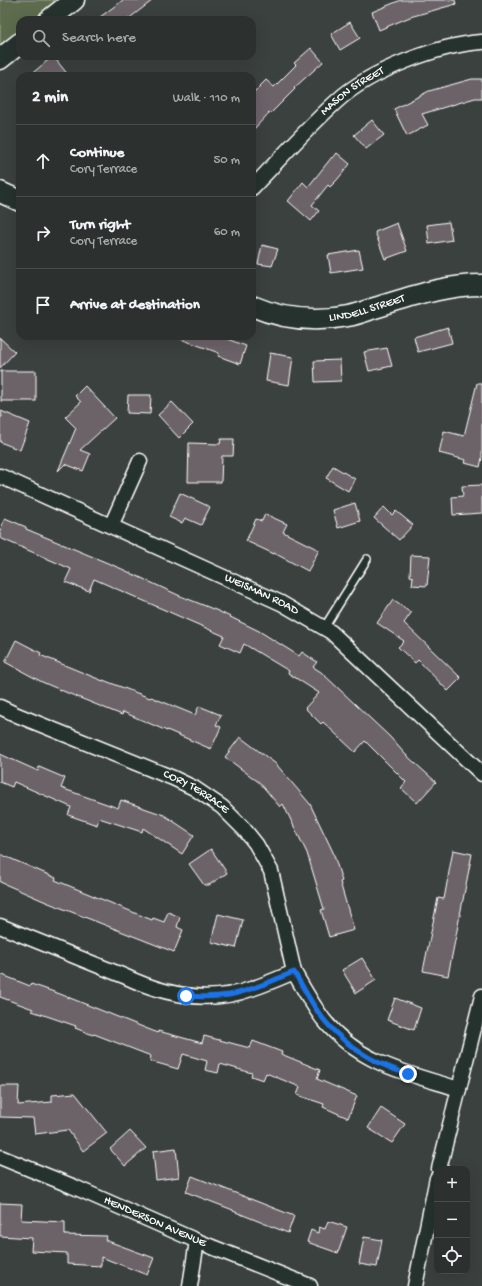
<!DOCTYPE html>
<html lang="en">
<head>
<meta charset="utf-8">
<style>
	:root { --surface:#2c312f; --page:#343937; --text:#f1f3f6; --muted:#a6a9aa; --line:#484c4b }
	body { margin:0; font-family:"Gochi Hand",sans-serif; background:var(--page); color:var(--text) }
	.controls { position:absolute; right:12px; bottom:12px; display:grid; overflow:hidden; border-radius:8px; box-shadow:0 4px 16px #0002 }
	.controls button { width:36px; height:36px; display:grid; place-items:center; padding:0; border:0; border-bottom:1px solid var(--line); background:var(--surface); color:var(--text); font:20px sans-serif }
	.stop { position:absolute; width:12px; height:12px; margin:-9px; border:3px solid #1a73e8; border-radius:50%; background:#fff }
	.stop.end { background:#1a73e8; border-color:#fff; box-shadow:0 1px 4px #0008 }
	.list { margin:0; padding:0; list-style:none }
	h2 { display:flex; justify-content:space-between; align-items:center; height:52px; margin:0; padding:0 16px; font-size:17px }
	h2 small { font-size:13px; font-weight:400; color:var(--muted) }
	.list li { display:grid; grid-template-columns:26px 1fr auto; gap:12px; align-items:center; box-sizing:border-box; height:72px; padding:0 16px; border-top:1px solid var(--line) }
	.list b { display:block; font-size:15px; white-space:nowrap }
	.list p { margin:0; font-size:13px; white-space:nowrap; color:var(--muted) }
	.list em { font-size:13px; font-style:normal; color:var(--muted) }
	.icon { flex:none; width:22px; height:22px; fill:none; stroke:currentColor; stroke-width:2; stroke-linecap:round; stroke-linejoin:round }
	.map { position:relative; flex:none; width:482px; height:1286px; overflow:hidden }
	.search { position:absolute; background:var(--surface); box-shadow:0 4px 16px #0002; left:16px; top:16px; width:240px; height:44px; display:flex; align-items:center; gap:10px; box-sizing:border-box; padding:0 14px; border-radius:12px; color:var(--muted); font-size:15px }
	.panel { position:absolute; background:var(--surface); box-shadow:0 4px 16px #0002; left:16px; top:72px; width:240px; height:268px; border-radius:12px }
	.map>svg:first-child { display:block }
</style>
</head>
<body>
<div class="map">
<svg width="482" height="1286" viewBox="0 0 482 1286">
	<rect width="100%" height="100%" fill="#3b413f"/>
	<filter id="ink" filterUnits="userSpaceOnUse"><feTurbulence type="fractalNoise" baseFrequency=".025" numOctaves="2"/><feDisplacementMap in="SourceGraphic" scale="8" xChannelSelector="R" yChannelSelector="G"/><feConvolveMatrix kernelMatrix="1 2 1 2 8 2 1 2 1" color-interpolation-filters="sRGB"/></filter>
	<g filter="url(#ink)">
		<path fill="#5c6c4e" stroke="#aeb6a6" d="M0,0H59L34,20H20V32L0,48Z"/>
		<g fill="#6c6369" stroke="#fff">
			<path d="M123,0H153L127,20H96Z"/>
			<path d="M401,0H455L456,4L410,17L379,30L372,12Z"/>
			<path d="M350,22L360,38L340,50L331,34Z"/>
			<path d="M311,48L323,62L294,88L295,89L271,113L270,112L252,131V94L266,80L274,87L296,65L294,63Z"/>
			<path d="M53,56L69,76H29Z"/>
			<path d="M472,79H482V98H475L422,114L428,125L407,136L394,109L429,91Z"/>
			<path d="M372,120L384,135L366,149L354,135Z"/>
			<path d="M337,153L350,164L337,180L330,187L328,185L312,205L319,211L311,221L288,201L303,182L308,187L332,157L333,158Z"/>
			<path d="M449,222L452,240L429,244L427,225Z"/>
			<path d="M397,223L407,251L385,259L375,232Z"/>
			<path d="M262,245L278,249L272,266L258,264Z"/>
			<path d="M359,250L363,268L331,273L328,255Z"/>
			<path d="M448,327L452,343L418,352L414,337Z"/>
			<path d="M178,336H219L246,346L240,364L218,356L219,353L178,338Z"/>
			<path d="M0,338L15,352L0,368Z"/>
			<path d="M387,348L392,366L369,371L364,352Z"/>
			<path d="M270,353L293,357L289,385L266,381Z"/>
			<path d="M340,360L341,381L315,382L314,361Z"/>
			<rect x="1" y="371" width="35" height="30"/>
			<path d="M477,383H482V458L480,467L465,463L466,460L439,453L444,431L464,436Z"/>
			<path d="M85,386L115,418L80,450L90,454L83,471L65,464L58,471L76,428L65,417L81,402L75,396Z"/>
			<path d="M128,395H151L150,414L127,413Z"/>
			<path d="M172,402L193,424L179,438L158,415Z"/>
			<path d="M1,411L30,423L20,450L0,442V417H2Z"/>
			<path d="M221,439H234L233,456H222L221,482H188L189,443L220,444Z"/>
			<path d="M333,466L355,479L348,491L326,478Z"/>
			<path d="M482,485V513L453,515L452,497L463,496L462,486Z"/>
			<path d="M180,493L210,507L201,525L185,518L182,523L169,517Z"/>
			<path d="M355,503L360,521L338,528L333,510Z"/>
			<path d="M384,507L392,515L396,511L413,525L399,540L374,518Z"/>
			<path d="M265,514L287,524L283,532L319,550L308,571L274,553V554L246,541L256,519L262,521Z"/>
			<path d="M5,518L26,527V529L122,569L178,595L218,611L259,631L299,656L302,652L317,662L313,667L321,672L390,737L405,754L436,782L417,803L401,788L406,782L365,741L355,752L323,722L321,724L305,708L319,693L288,673L289,671L244,644L240,653L220,644L224,636L94,579L89,591L65,582L71,569L0,538V531Z"/>
			<path d="M411,555L430,556L427,586L412,585L413,577L410,576Z"/>
			<path d="M393,600L411,613L404,623L461,678L448,691L418,660L415,663L398,647L404,641L377,623Z"/>
			<path d="M16,640L41,653L40,655L103,681V680L150,698L151,697L195,715L199,706L221,715L216,725L221,727L211,749L167,730V731L123,712L122,715L70,694L42,682L5,662Z"/>
			<path d="M240,737L276,764L310,804L333,852L342,881L340,882L354,930L329,937L321,910L324,909L307,853L283,804L280,807L260,783L225,757Z"/>
			<path d="M0,754L38,771L39,767L65,778L61,788L118,808L121,800L164,815L194,835L182,854L143,828L142,832L99,818L97,825L68,815L71,807L14,782L12,787L0,782Z"/>
			<path d="M211,849L227,873L209,885H204L189,864Z"/>
			<path d="M453,850L472,854L448,976L423,971L438,898L444,899Z"/>
			<path d="M0,854L56,878L55,880L152,920L153,918L164,922L168,912L180,917L177,927L183,930L174,952L46,902L0,882Z"/>
			<path d="M218,914L243,920L236,948L211,942Z"/>
			<path d="M362,958L376,980L356,993L342,970Z"/>
			<path d="M0,974L30,986L31,984L60,994L158,1033V1031L202,1043L204,1036L250,1048L253,1041L282,1052L281,1054L320,1070L317,1079L357,1096L348,1118L323,1107L324,1104L297,1095L300,1087L266,1073L263,1080L251,1076L252,1073L220,1064L218,1073L205,1070L207,1061L183,1054L178,1069L150,1061L151,1056L94,1034L93,1035L75,1028L76,1026L32,1011L33,1009L0,997Z"/>
			<path d="M395,998L421,1008L414,1030L387,1020Z"/>
			<path d="M0,1086H19L18,1105L52,1102V1095L75,1093L107,1133L83,1151L68,1130L35,1134L33,1118L0,1117Z"/>
			<path d="M381,1108L405,1124L392,1143L368,1128Z"/>
			<path d="M130,1131L146,1148L125,1166L110,1149Z"/>
			<path d="M176,1148L179,1177L156,1180L153,1151Z"/>
			<path d="M192,1176L294,1216L288,1233L233,1211V1210L186,1192Z"/>
			<path d="M0,1203L22,1204L21,1220L65,1222V1235L107,1236L105,1240L154,1258L147,1275L101,1257V1266L67,1264V1253L31,1251L32,1238L0,1236Z"/>
			<path d="M328,1221L347,1227L338,1253L307,1242L311,1230L318,1233L319,1227L325,1229Z"/>
			<path d="M364,1237L382,1240L377,1267L359,1264Z"/>
		</g>
		<g fill="none" stroke-linecap="round" stroke-linejoin="round">
			<g stroke="#fff" stroke-width="10">
				<path id="lane" d="M324,628L367,559"/>
			</g>
			<g stroke="#fff" stroke-width="17">
				<g id="street">
					<path id="s1" d="M252,188C280,159 307,128 337,101C369,71 438,45 482,42"/>
					<path id="s2" d="M0,476L281,603L331,632L482,774"/>
					<path d="M111,526L140,461"/>
					<path id="s3" d="M0,707L17,715L173,778L194,788L222,807L244,829L256,844L271,871L294,972C280,978 266,984 251,989C209,1004 164,995 124,976L0,926"/>
					<path d="M294,972C303,988 312,1004 323,1019C359,1064 407,1073 459,1089"/>
					<path id="s4" d="M0,1157L72,1186L197,1241L310,1286"/>
					<path d="M439,1169L482,996"/>
					<path d="M190,1286L197,1241"/>
					<path d="M415,1286L437,1178"/>
				</g>
			</g>
			<g stroke="#fff" stroke-width="23">
				<g id="secondary">
					<path d="M49,20L74,0"/>
					<path d="M0,59L20,43"/>
					<path d="M0,192L20,201"/>
					<path id="s5" d="M252,306C282,319 316,322 348,316C358,314 368,310 378,307C414,296 444,285 482,285"/>
				</g>
			</g>
			<use href="#lane" stroke="#26332d" stroke-width="7"/>
			<use href="#street" stroke="#26332d" stroke-width="14"/>
			<use href="#secondary" stroke="#26332d" stroke-width="20"/>
		</g>
	</g>
	<g fill="none" stroke-linecap="round" stroke-linejoin="round" filter="url(#ink)">
		<path stroke="#1a73e8" stroke-width="5" d="M186,996C200,997 215,997 229,995C252,991 273,980 294,972C302,985 309,999 318,1012C340,1043 372,1063 408,1074"/>
	</g>
	<g text-anchor="middle" dominant-baseline="central" stroke-width="3.5" stroke-linejoin="round" paint-order="stroke">
		<g font-size="12" fill="#fff" stroke="#26332d">
			<text stroke="none"><textPath href="#s1" startOffset="140">MASON STREET</textPath></text>
			<text stroke="none"><textPath href="#s5" startOffset="118">LINDELL STREET</textPath></text>
			<text stroke="none"><textPath href="#s2" startOffset="287">WEISMAN ROAD</textPath></text>
			<text stroke="none"><textPath href="#s3" startOffset="214">CORY TERRACE</textPath></text>
			<text stroke="none"><textPath href="#s4" startOffset="168">HENDERSON AVENUE</textPath></text>
		</g>
	</g>
</svg>
<div class="controls">
<button>+</button>
<button>−</button>
<button><svg class="icon" aria-label="locate" viewBox="0 0 24 24"><circle cx="12" cy="12" r="6"/><path d="M12 2v4M12 18v4M2 12h4M18 12h4"/></svg></button>
</div>
<div class="stop" style="left:186px;top:996px"></div>
<div class="stop end" style="left:408px;top:1074px"></div>
<div class="search"><svg class="icon" aria-label="search" viewBox="0 0 24 24"><circle cx="10" cy="10" r="6"/><path d="M15 15l6 6"/></svg>Search here</div>
<section class="panel">
<h2>2 min<small>Walk · 110 m</small></h2>
<ul class="list">
<li><svg class="icon" aria-label="ahead" viewBox="0 0 24 24"><path d="M12 20V5M6 11l6-6 6 6"/></svg><div><b>Continue</b><p>Cory Terrace</p></div><em>50 m</em></li>
<li><svg class="icon" aria-label="right" viewBox="0 0 24 24"><path d="M7 20v-9h11M14 6l5 5-5 5"/></svg><div><b>Turn right</b><p>Cory Terrace</p></div><em>60 m</em></li>
<li><svg class="icon" aria-label="arrive" viewBox="0 0 24 24"><path d="M6 21V4h12l-3 4 3 4H6"/></svg><div><b>Arrive at destination</b></div></li>
</ul>
</section>
</div>
</body>
</html>
